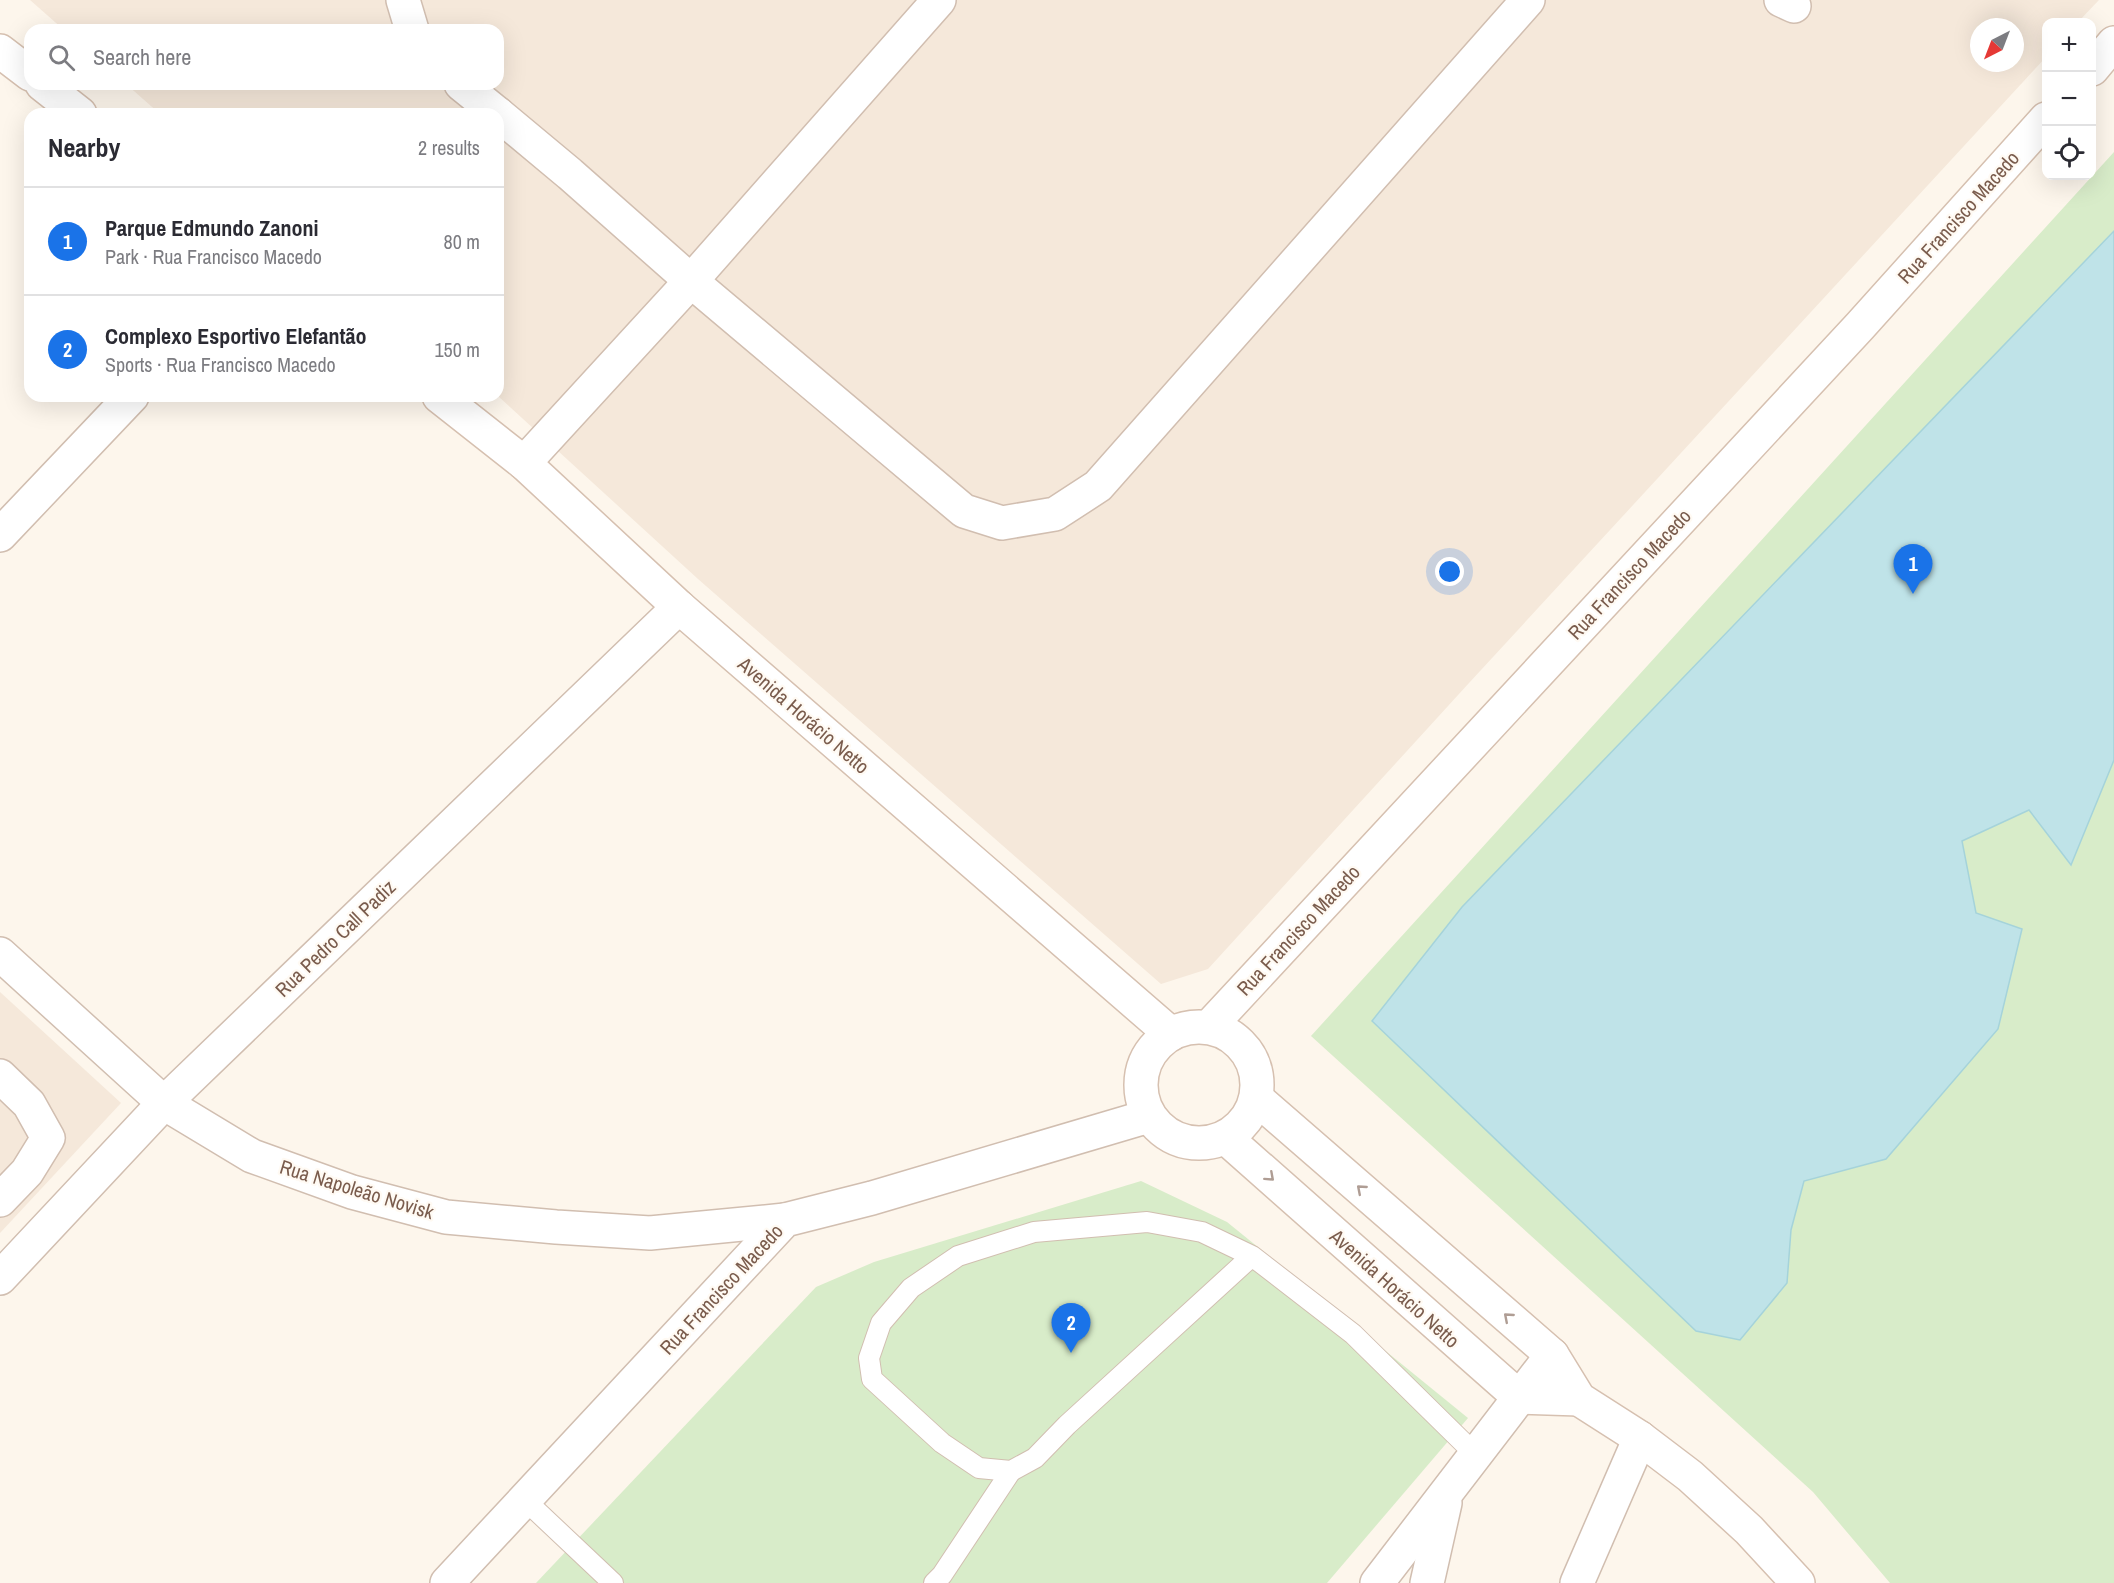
<!DOCTYPE html>
<html lang="en">
<head>
<meta charset="utf-8">
<style>
	:root { --surface:#fff; --page:#f2f2f3; --text:#2b2b33; --muted:#7c7c81; --line:#e1e1e2; --accent:#1a73e8 }
	body { margin:0; font-family:"Archivo Narrow",sans-serif; background:var(--page); color:var(--text) }
	.controls { position:absolute; right:18px; top:18px; display:grid; overflow:hidden; border-radius:12px; box-shadow:0 6px 24px #0002 }
	.controls button { width:54px; height:54px; display:grid; place-items:center; padding:0; border:0; border-bottom:2px solid var(--line); background:var(--surface); color:var(--text); font:30px sans-serif }
	.compass { position:absolute; left:1970px; top:18px; width:54px; height:54px; border-radius:50%; background:var(--surface); box-shadow:0 6px 24px #0002; rotate:222deg }
	.you { position:absolute; left:1450px; top:572px; width:21px; height:21px; margin:-15px; border:4px solid #fff; border-radius:50%; background:#1a73e8; box-shadow:0 0 0 9px #1a73e833 }
	.badge { display:grid; place-items:center; width:39px; height:39px; border-radius:50%; background:var(--accent); color:#fff; font-size:20px; font-weight:700 }
	.pin { position:absolute; translate:-50% -50px; filter:drop-shadow(0 2px 3px #0008) }
	.pin::after { content:''; position:absolute; top:32px; width:21px; height:18px; background:inherit; clip-path:polygon(0 0,100% 0,50% 100%) }
	.list { margin:0; padding:0; list-style:none }
	h2 { display:flex; justify-content:space-between; align-items:center; height:78px; margin:0; padding:0 24px; font-size:26px }
	h2 small { font-size:20px; font-weight:400; color:var(--muted) }
	.list li { display:grid; grid-template-columns:39px 1fr auto; gap:18px; align-items:center; box-sizing:border-box; height:108px; padding:0 24px; border-top:2px solid var(--line) }
	.list b { display:block; font-size:22px; white-space:nowrap }
	.list p { margin:0; font-size:20px; white-space:nowrap; color:var(--muted) }
	.list em { font-size:20px; font-style:normal; color:var(--muted) }
	.icon { flex:none; width:33px; height:33px; fill:none; stroke:currentColor; stroke-width:2; stroke-linecap:round; stroke-linejoin:round }
	.map { position:relative; flex:none; width:2114px; height:1583px; overflow:hidden }
	.search { position:absolute; background:var(--surface); box-shadow:0 6px 24px #0002; left:24px; top:24px; width:480px; height:66px; display:flex; align-items:center; gap:15px; box-sizing:border-box; padding:0 21px; border-radius:18px; color:var(--muted); font-size:22px }
	.panel { position:absolute; background:var(--surface); box-shadow:0 6px 24px #0002; left:24px; top:108px; width:480px; height:294px; border-radius:18px }
	.map>svg:first-child { display:block }
</style>
</head>
<body>
<div class="map">
<svg width="2114" height="1583" viewBox="0 0 2114 1583">
	<rect width="100%" height="100%" fill="#fdf6ec"/>
	<g fill="#f5e8da" fill-rule="evenodd">
		<path d="M30,0H2099L2078,22H2046V57L1469,683L1208,969L1161,984L698,579L498,396V114H160L126,84H498V30H64ZM1979,27H2015V63H1979Z"/>
		<path d="M0,992L121,1103L0,1233Z"/>
	</g>
	<g fill="#d8ecc9">
		<path d="M2114,152V1583H1890L1813,1492L1311,1036Z"/>
		<path d="M1141,1181L1227,1222L1468,1418L1327,1583H536L816,1287L874,1262Z"/>
	</g>
	<path fill="#bfe3e8" stroke="#a5d3da" stroke-width="1.5" d="M2114,231V760L2071,865L2029,810L1962,841L1976,913L2022,929L1998,1029L1886,1159L1804,1181L1791,1230L1787,1283L1740,1340L1696,1331L1372,1021L1462,907Z"/>
	<g fill="none" stroke-linecap="round" stroke-linejoin="round">
		<g stroke="#d1beb0" stroke-width="22">
			<g id="lane">
				<path d="M1252,1256L1067,1425L1035,1458L1011,1471L979,1468L942,1443L872,1379L869,1358L881,1323L911,1288L958,1256L1034,1232L1147,1222L1202,1232L1252,1256L1353,1334L1475,1454"/>
				<path d="M525,1500L613,1583"/>
				<path d="M934,1583L942,1575L1011,1471"/>
			</g>
		</g>
		<g stroke="#d1beb0" stroke-width="36">
			<g id="street">
				<path d="M403,0L412,30"/>
				<path d="M1781,0L1794,6"/>
				<path d="M461,84L498,114"/>
				<path d="M498,114L570,174L691,281L964,511L1002,523L1055,514L1098,486L1528,0"/>
				<path d="M524,463L691,281L939,0"/>
				<path d="M0,535L132,396"/>
				<path d="M0,954L164,1103L252,1156L352,1192L446,1217L556,1227L650,1233L785,1220"/>
				<path d="M0,1076L29,1104L48,1138L27,1172L0,1200"/>
				<path d="M0,1278L164,1103L679,607"/>
				<path d="M447,1583L785,1220L872,1198L1149,1116"/>
				<path d="M1377,1583L1552,1355"/>
				<path d="M1427,1583L1445,1503"/>
				<path d="M1577,1583L1640,1438"/>
			</g>
		</g>
		<g stroke="#d6c0b0" stroke-width="36">
			<g id="secondary">
				<path d="M0,51L30,74"/>
				<path d="M2092,69L2114,43"/>
				<path d="M42,84L80,114"/>
				<path d="M439,396L524,463L679,607L1171,1034"/>
				<circle cx="1199" cy="1085" r="58"/>
				<path d="M1209,1027L1860,326L2046,119"/>
				<path d="M1256,1098L1552,1355L1579,1399L1640,1438L1690,1476L1749,1530L1798,1583"/>
				<path d="M1226,1138L1519,1397L1579,1399"/>
			</g>
		</g>
		<use href="#lane" stroke="#fff" stroke-width="20"/>
		<use href="#street" stroke="#fff" stroke-width="33"/>
		<use href="#secondary" stroke="#fff" stroke-width="33"/>
	</g>
	<defs><path id="oneway-chevron" d="M-2-3.5L2.5 0L-2 3.5" fill="none" stroke-width="1.6" stroke-linecap="round" stroke-linejoin="round" transform="scale(1.5)"/></defs>
	<g stroke="#af9d94">
		<use href="#oneway-chevron" transform="translate(1270 1177) rotate(42)"/>
		<use href="#oneway-chevron" transform="translate(1361 1189) rotate(-139)"/>
		<use href="#oneway-chevron" transform="translate(1508 1317) rotate(-139)"/>
	</g>
	<g text-anchor="middle" dominant-baseline="central" stroke-width="4.5" stroke-linejoin="round" paint-order="stroke">
		<g font-size="20" fill="#7a5c4d" stroke="#fffaf3">
			<text transform="translate(1958 217) rotate(-48)">Rua Francisco Macedo</text>
			<text transform="translate(1629 574) rotate(-47)">Rua Francisco Macedo</text>
			<text transform="translate(804 715) rotate(41)">Avenida Horácio Netto</text>
			<text transform="translate(1298 930) rotate(-47)">Rua Francisco Macedo</text>
			<text transform="translate(335 938) rotate(-44)">Rua Pedro Call Padiz</text>
			<text transform="translate(357 1189) rotate(17)">Rua Napoleão Novisk</text>
			<text transform="translate(1395 1288) rotate(42)">Avenida Horácio Netto</text>
			<text transform="translate(721 1289) rotate(-47)">Rua Francisco Macedo</text>
		</g>
	</g>
</svg>
<div class="controls">
<button>+</button>
<button>−</button>
<button><svg class="icon" aria-label="locate" viewBox="0 0 24 24"><circle cx="12" cy="12" r="6"/><path d="M12 2v4M12 18v4M2 12h4M18 12h4"/></svg></button>
</div>
<svg class="compass" viewBox="-18 -18 36 36"><path d="M0-13l5 13h-10z" fill="#e53935"/><path d="M0 13l5-13h-10z" fill="#7c7c81"/></svg>
<div class="you"></div>
<div class="pin badge" style="left:1913px;top:594px">1</div>
<div class="pin badge" style="left:1071px;top:1353px">2</div>
<div class="search"><svg class="icon" aria-label="search" viewBox="0 0 24 24"><circle cx="10" cy="10" r="6"/><path d="M15 15l6 6"/></svg>Search here</div>
<section class="panel">
<h2>Nearby<small>2 results</small></h2>
<ul class="list">
<li><span class="badge">1</span><div><b>Parque Edmundo Zanoni</b><p>Park · Rua Francisco Macedo</p></div><em>80 m</em></li>
<li><span class="badge">2</span><div><b>Complexo Esportivo Elefantão</b><p>Sports · Rua Francisco Macedo</p></div><em>150 m</em></li>
</ul>
</section>
</div>
</body>
</html>
